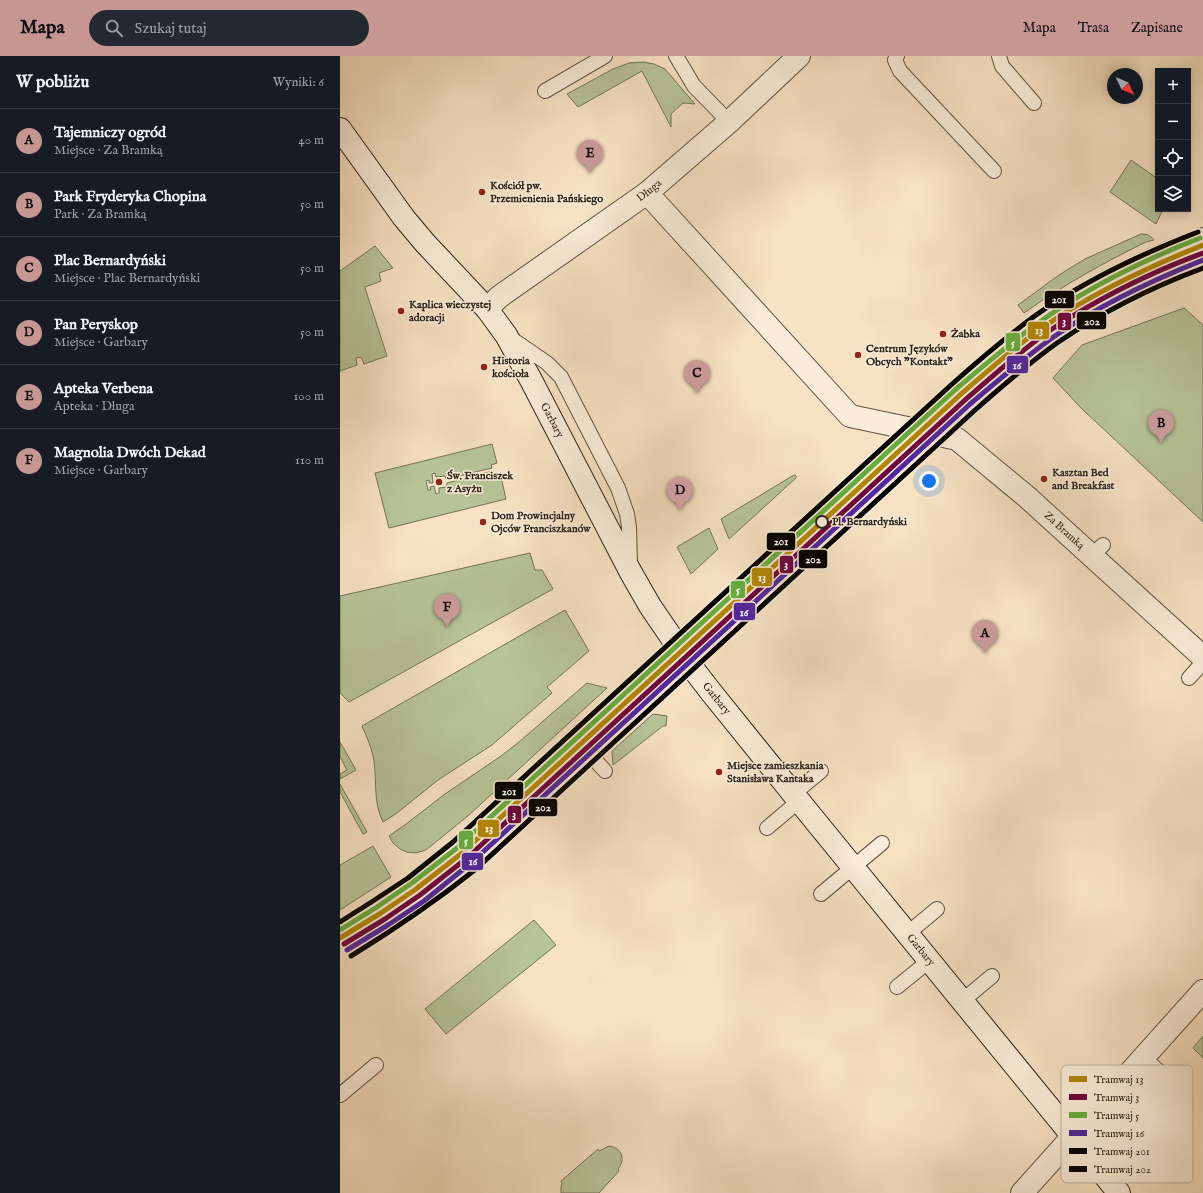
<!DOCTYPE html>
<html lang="pl">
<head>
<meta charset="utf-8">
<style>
	:root { --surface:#171b24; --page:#242831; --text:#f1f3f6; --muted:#9ea1a6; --line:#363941; --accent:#c59692 }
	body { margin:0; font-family:"IM FELL English",serif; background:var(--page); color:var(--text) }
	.controls { position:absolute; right:12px; top:12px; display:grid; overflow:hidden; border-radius:0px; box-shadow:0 2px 10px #0003 }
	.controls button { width:36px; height:36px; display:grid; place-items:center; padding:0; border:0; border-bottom:1px solid var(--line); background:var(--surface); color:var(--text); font:20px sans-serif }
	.compass { position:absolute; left:767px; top:12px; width:36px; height:36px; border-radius:50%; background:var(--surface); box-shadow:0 2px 10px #0003; rotate:134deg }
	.you { position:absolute; left:589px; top:425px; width:14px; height:14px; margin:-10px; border:3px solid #fff; border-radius:50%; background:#1a73e8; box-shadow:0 0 0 6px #1a73e833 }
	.badge { display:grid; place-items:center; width:26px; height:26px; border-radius:50%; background:var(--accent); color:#111; font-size:13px; font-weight:700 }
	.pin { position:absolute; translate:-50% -33px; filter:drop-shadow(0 1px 2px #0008) }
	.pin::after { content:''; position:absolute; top:21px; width:14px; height:12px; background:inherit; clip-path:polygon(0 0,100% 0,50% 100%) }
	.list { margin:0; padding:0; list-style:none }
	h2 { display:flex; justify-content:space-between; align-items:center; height:52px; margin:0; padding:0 16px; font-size:17px }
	h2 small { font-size:13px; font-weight:400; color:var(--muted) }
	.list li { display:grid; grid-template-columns:26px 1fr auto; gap:12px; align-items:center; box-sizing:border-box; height:64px; padding:0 16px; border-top:1px solid var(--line) }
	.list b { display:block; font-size:15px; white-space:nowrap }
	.list p { margin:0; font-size:13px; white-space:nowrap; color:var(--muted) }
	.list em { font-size:13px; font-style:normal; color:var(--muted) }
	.icon { flex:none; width:22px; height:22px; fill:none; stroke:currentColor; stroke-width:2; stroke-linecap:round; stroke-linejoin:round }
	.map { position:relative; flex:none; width:863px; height:1137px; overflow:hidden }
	header { display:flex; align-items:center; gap:24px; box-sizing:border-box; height:56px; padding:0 20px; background:var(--accent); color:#111 }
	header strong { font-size:19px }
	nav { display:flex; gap:22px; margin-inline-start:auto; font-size:14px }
	.search { width:280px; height:36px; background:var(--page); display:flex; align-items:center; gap:10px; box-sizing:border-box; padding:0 14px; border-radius:22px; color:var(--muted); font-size:15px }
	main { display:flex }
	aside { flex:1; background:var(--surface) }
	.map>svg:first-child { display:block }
</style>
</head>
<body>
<header>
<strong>Mapa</strong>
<div class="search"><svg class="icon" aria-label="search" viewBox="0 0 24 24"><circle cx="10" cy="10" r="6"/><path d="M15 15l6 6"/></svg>Szukaj tutaj</div>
<nav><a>Mapa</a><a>Trasa</a><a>Zapisane</a></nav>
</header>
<main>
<aside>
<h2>W pobliżu<small>Wyniki: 6</small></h2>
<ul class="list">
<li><span class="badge">A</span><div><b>Tajemniczy ogród</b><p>Miejsce · Za Bramką</p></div><em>40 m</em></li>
<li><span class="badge">B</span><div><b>Park Fryderyka Chopina</b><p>Park · Za Bramką</p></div><em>50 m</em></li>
<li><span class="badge">C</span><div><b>Plac Bernardyński</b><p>Miejsce · Plac Bernardyński</p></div><em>50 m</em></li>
<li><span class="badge">D</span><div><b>Pan Peryskop</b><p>Miejsce · Garbary</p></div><em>50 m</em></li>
<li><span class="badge">E</span><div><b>Apteka Verbena</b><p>Apteka · Długa</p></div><em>100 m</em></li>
<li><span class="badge">F</span><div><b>Magnolia Dwóch Dekad</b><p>Miejsce · Garbary</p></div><em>110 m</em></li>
</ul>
</aside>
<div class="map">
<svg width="863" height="1137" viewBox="0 0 863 1137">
	<rect width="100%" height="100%" fill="#f7e2c3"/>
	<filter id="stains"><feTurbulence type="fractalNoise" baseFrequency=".005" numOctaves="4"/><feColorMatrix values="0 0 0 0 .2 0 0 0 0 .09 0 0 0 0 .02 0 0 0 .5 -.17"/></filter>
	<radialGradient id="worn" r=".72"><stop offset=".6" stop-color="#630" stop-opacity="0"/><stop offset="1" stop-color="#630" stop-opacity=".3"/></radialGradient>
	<g fill="#b7c498" stroke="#717358">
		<path d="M303,6L314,8L325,13L355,48L343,47L331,58V71L302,15L238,51L227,38L273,13L289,7Z"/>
		<path d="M791,104L818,123V153H823L816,168L770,136Z"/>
		<path d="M801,178C807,178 810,179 814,184L806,186C763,207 722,230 684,257L678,249L719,219L745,203Z"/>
		<path d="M35,190L53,212L39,217L41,225L25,231V232L47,300L24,308L21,301L16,302L17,309L0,315V215Z"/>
		<path d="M844,252L863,269V466L741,352L713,322L742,289Z"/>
		<path d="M152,388L157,407L151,409L152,412L106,423L105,420L96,421L95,417L92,418L93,427H89V424L86,425L88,434H91L90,431L94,430L96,438L99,437V432L107,431V427L153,415L155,423L161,421L166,443L49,472L35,417Z"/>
		<path d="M454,419L456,420V422L389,483L381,463Z"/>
		<path d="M369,472L378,493L351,518L337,491Z"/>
		<path d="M190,497L195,514H202L213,533L9,646L0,637V540Z"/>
		<path d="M225,554L249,595L207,631L212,637L152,689L98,724L57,757L43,766C33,746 37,726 34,705C32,693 27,681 22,670Z"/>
		<path d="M247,627L267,632L129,759L86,794L76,797L67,796L60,793L53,787L49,780L66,768L105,738L161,700L179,686Z"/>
		<path d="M313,658L327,660L326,670H323L273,709L272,695Z"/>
		<path d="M0,686L16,714L0,723V718L7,714L0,701Z"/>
		<path d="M0,728L27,776L23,778L0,736Z"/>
		<path d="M33,790L51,821L0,854V809Z"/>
		<path d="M194,864L216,889L106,978L85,953Z"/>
		<path d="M863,980V1002L853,992Z"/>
		<path d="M269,1090C282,1092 286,1103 278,1113L279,1115L259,1137H221V1132L222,1127L221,1125L258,1093L259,1095Z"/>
	</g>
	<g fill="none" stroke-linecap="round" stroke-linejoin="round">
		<g stroke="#5e5244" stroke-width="16">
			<g id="lane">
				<path d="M336,0L354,30L389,66"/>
				<path d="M557,0L555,4L560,15L654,115"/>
				<path d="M659,0L662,10L694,47"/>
				<path d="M205,35L265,0"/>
				<path d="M172,283L207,307L221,321L278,432L287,458L289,471L290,509"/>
				<path d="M752,499L763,489"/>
				<path d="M849,622L863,606"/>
				<path d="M237,684L265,715"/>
				<path d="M453,738L481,715"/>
				<path d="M427,772L459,745"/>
				<path d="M481,838L542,787"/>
				<path d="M0,874L37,851L88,815L140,771L292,633L631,317C654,299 676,279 700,262C751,227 805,200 863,179"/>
				<path d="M567,878L597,853"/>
				<path d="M557,931L589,905"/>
				<path d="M622,945L652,920"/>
				<path d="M803,1001L826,1022"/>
				<path d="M0,1039L36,1009"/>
			</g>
		</g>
		<g stroke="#5e5244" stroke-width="24">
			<g id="street">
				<path id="s1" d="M307,137L510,360L572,373L617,383L687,441L863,601"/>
				<path id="s2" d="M147,253L159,241L307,137L389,66L459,0"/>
				<path d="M682,1137L863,935"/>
			</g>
		</g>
		<g stroke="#2b2219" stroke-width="24">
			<g id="secondary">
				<path id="s3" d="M0,73L64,162L85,187L147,253L166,279L191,324L290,515L310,550L351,610L371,636L459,745L779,1137"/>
			</g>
		</g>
		<use href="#lane" stroke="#faecd8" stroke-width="14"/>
		<use href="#street" stroke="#faecd8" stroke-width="22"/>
		<use href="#secondary" stroke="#faecd8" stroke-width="22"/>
		<g stroke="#faecd8" stroke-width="8">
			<path id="tram-1" d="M0,882L41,857L76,833L122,797L620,339C648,315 675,290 705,270C754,236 808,211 863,189"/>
		</g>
		<g stroke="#faecd8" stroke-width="8">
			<path id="tram-2" d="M4,888L45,863L80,839L127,802L625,344C652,321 679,296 709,275C757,243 809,217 863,197"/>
		</g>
		<g stroke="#faecd8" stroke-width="8">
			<path id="tram-3" d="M0,874L37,851L72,827L117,792L615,334C643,310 671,286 701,265C750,230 804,204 860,182"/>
		</g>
		<g stroke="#faecd8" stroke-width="8">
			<path id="tram-4" d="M7,894L48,869L84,845L131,807L629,349C656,326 683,303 712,282C759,249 810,225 863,204"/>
		</g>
		<g stroke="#faecd8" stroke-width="8">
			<path id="tram-5" d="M0,866L33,845L68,822L113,786L611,329C638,305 666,281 696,259C746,224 801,198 858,176"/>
		</g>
		<g stroke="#faecd8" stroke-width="8">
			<path id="tram-6" d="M11,900C55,873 96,845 136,813L634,355C661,331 688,308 717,287C762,256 812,231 863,212"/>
		</g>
		<use href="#tram-1" stroke="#b18506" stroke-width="5"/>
		<use href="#tram-2" stroke="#6d053d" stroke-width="5"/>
		<use href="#tram-3" stroke="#67ac3e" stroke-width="5"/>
		<use href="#tram-4" stroke="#51279e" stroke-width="5"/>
		<use href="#tram-5" stroke="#000" stroke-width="5"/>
		<use href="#tram-6" stroke="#000" stroke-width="5"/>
	</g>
	<g fill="#8f2418" stroke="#faecd8" stroke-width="1.5">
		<circle cx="142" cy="136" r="4"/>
		<circle cx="61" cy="255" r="4"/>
		<circle cx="603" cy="278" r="4"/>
		<circle cx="518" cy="299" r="4"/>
		<circle cx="144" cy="311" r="4"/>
		<circle cx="704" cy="423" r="4"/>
		<circle cx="99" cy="426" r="4"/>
		<circle cx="143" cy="466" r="4"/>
		<circle cx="379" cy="716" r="4"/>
	</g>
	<circle fill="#faecd8" stroke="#2b2219" stroke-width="2" cx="482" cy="466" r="6"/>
	<g text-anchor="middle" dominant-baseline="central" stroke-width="3" stroke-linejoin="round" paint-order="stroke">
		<g font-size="11" font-weight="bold" fill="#2b2219" stroke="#faecd8" text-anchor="start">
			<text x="150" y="130">Kościół pw.<tspan x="150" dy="13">Przemienienia Pańskiego</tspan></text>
			<text x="69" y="249">Kaplica wieczystej<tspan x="69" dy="13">adoracji</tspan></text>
			<text x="611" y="278">Żabka</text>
			<text x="526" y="293">Centrum Języków<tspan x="526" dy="13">Obcych "Kontakt"</tspan></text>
			<text x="152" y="305">Historia<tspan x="152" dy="13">kościoła</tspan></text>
			<text x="712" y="417">Kasztan Bed<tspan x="712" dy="13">and Breakfast</tspan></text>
			<text x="107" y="420">Św. Franciszek<tspan x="107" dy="13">z Asyżu</tspan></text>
			<text x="151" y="460">Dom Prowincjalny<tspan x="151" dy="13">Ojców Franciszkanów</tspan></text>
			<text x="387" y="710">Miejsce zamieszkania<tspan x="387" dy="13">Stanisława Kantaka</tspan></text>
		</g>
		<g font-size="11" fill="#2b2219" stroke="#faecd8">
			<text stroke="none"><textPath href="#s2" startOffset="201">Długa</textPath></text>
			<text stroke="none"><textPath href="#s3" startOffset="362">Garbary</textPath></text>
			<text stroke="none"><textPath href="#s1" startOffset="552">Za Bramką</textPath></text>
			<text stroke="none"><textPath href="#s3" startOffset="686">Garbary</textPath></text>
			<text stroke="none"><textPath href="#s3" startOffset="1010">Garbary</textPath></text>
		</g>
		<g font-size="11" font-weight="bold" fill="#2b2219" stroke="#faecd8" text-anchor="start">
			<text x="492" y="466">Pl. Bernardyński</text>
		</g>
	</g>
	<rect x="721" y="1009" width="132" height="118" rx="6" fill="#faecd8" stroke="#bcaf9f" stroke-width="1"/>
	<rect x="729" y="1020" width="18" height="6" fill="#b18506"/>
	<rect x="729" y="1038" width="18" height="6" fill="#6d053d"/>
	<rect x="729" y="1056" width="18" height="6" fill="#67ac3e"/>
	<rect x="729" y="1074" width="18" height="6" fill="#51279e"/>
	<rect x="729" y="1092" width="18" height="6" fill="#000"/>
	<rect x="729" y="1110" width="18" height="6" fill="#000"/>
	<g font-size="11" fill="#2b2219">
		<text x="754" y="1027">Tramwaj 13</text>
		<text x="754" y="1045">Tramwaj 3</text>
		<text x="754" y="1063">Tramwaj 5</text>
		<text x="754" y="1081">Tramwaj 16</text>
		<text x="754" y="1099">Tramwaj 201</text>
		<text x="754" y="1117">Tramwaj 202</text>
	</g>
	<g stroke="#faecd8" stroke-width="1.5">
		<rect x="704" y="234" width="31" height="19" rx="4" fill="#000"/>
		<rect x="736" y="255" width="31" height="19" rx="4" fill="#000"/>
		<rect x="717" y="256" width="15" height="19" rx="4" fill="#6d053d"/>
		<rect x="687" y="265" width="23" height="19" rx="4" fill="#b18506"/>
		<rect x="665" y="276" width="16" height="20" rx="4" fill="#67ac3e"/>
		<rect x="666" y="299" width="23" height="19" rx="4" fill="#51279e"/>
		<rect x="426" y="476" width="30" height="19" rx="4" fill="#000"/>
		<rect x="458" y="493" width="30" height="20" rx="4" fill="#000"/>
		<rect x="439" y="499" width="15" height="19" rx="4" fill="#6d053d"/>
		<rect x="411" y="511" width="22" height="20" rx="4" fill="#b18506"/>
		<rect x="390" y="524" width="16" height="19" rx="4" fill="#67ac3e"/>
		<rect x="393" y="546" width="23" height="19" rx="4" fill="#51279e"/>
		<rect x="154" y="725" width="30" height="19" rx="4" fill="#000"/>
		<rect x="188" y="742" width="30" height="19" rx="4" fill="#000"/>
		<rect x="167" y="749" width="15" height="19" rx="4" fill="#6d053d"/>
		<rect x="137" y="763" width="23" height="19" rx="4" fill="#b18506"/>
		<rect x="118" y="774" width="16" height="20" rx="4" fill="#67ac3e"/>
		<rect x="121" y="796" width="23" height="19" rx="4" fill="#51279e"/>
	</g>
	<g font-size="11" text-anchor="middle" font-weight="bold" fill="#fff">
		<text x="719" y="247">201</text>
		<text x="752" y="269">202</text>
		<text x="724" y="269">3</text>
		<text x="699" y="278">13</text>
		<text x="673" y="290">5</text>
		<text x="677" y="313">16</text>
		<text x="441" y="489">201</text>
		<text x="473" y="507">202</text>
		<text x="446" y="512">3</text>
		<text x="422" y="525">13</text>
		<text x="398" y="537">5</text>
		<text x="404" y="560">16</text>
		<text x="169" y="739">201</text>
		<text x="203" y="755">202</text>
		<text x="174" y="762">3</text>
		<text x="149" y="776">13</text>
		<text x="126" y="788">5</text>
		<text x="133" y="809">16</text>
	</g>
	<rect width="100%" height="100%" filter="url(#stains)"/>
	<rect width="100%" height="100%" fill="url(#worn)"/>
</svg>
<div class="controls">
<button>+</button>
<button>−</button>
<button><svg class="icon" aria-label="locate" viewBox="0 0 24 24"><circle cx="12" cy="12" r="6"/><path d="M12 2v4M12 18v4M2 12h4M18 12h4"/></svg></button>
<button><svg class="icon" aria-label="layers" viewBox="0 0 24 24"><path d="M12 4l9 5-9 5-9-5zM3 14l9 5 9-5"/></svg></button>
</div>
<svg class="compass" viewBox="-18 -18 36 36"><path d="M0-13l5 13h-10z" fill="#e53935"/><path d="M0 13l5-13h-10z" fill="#9ea1a6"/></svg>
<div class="you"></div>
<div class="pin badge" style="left:645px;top:597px">A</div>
<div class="pin badge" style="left:821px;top:387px">B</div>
<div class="pin badge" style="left:357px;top:337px">C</div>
<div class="pin badge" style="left:340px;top:454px">D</div>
<div class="pin badge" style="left:250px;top:117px">E</div>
<div class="pin badge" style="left:107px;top:571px">F</div>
</div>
</main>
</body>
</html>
